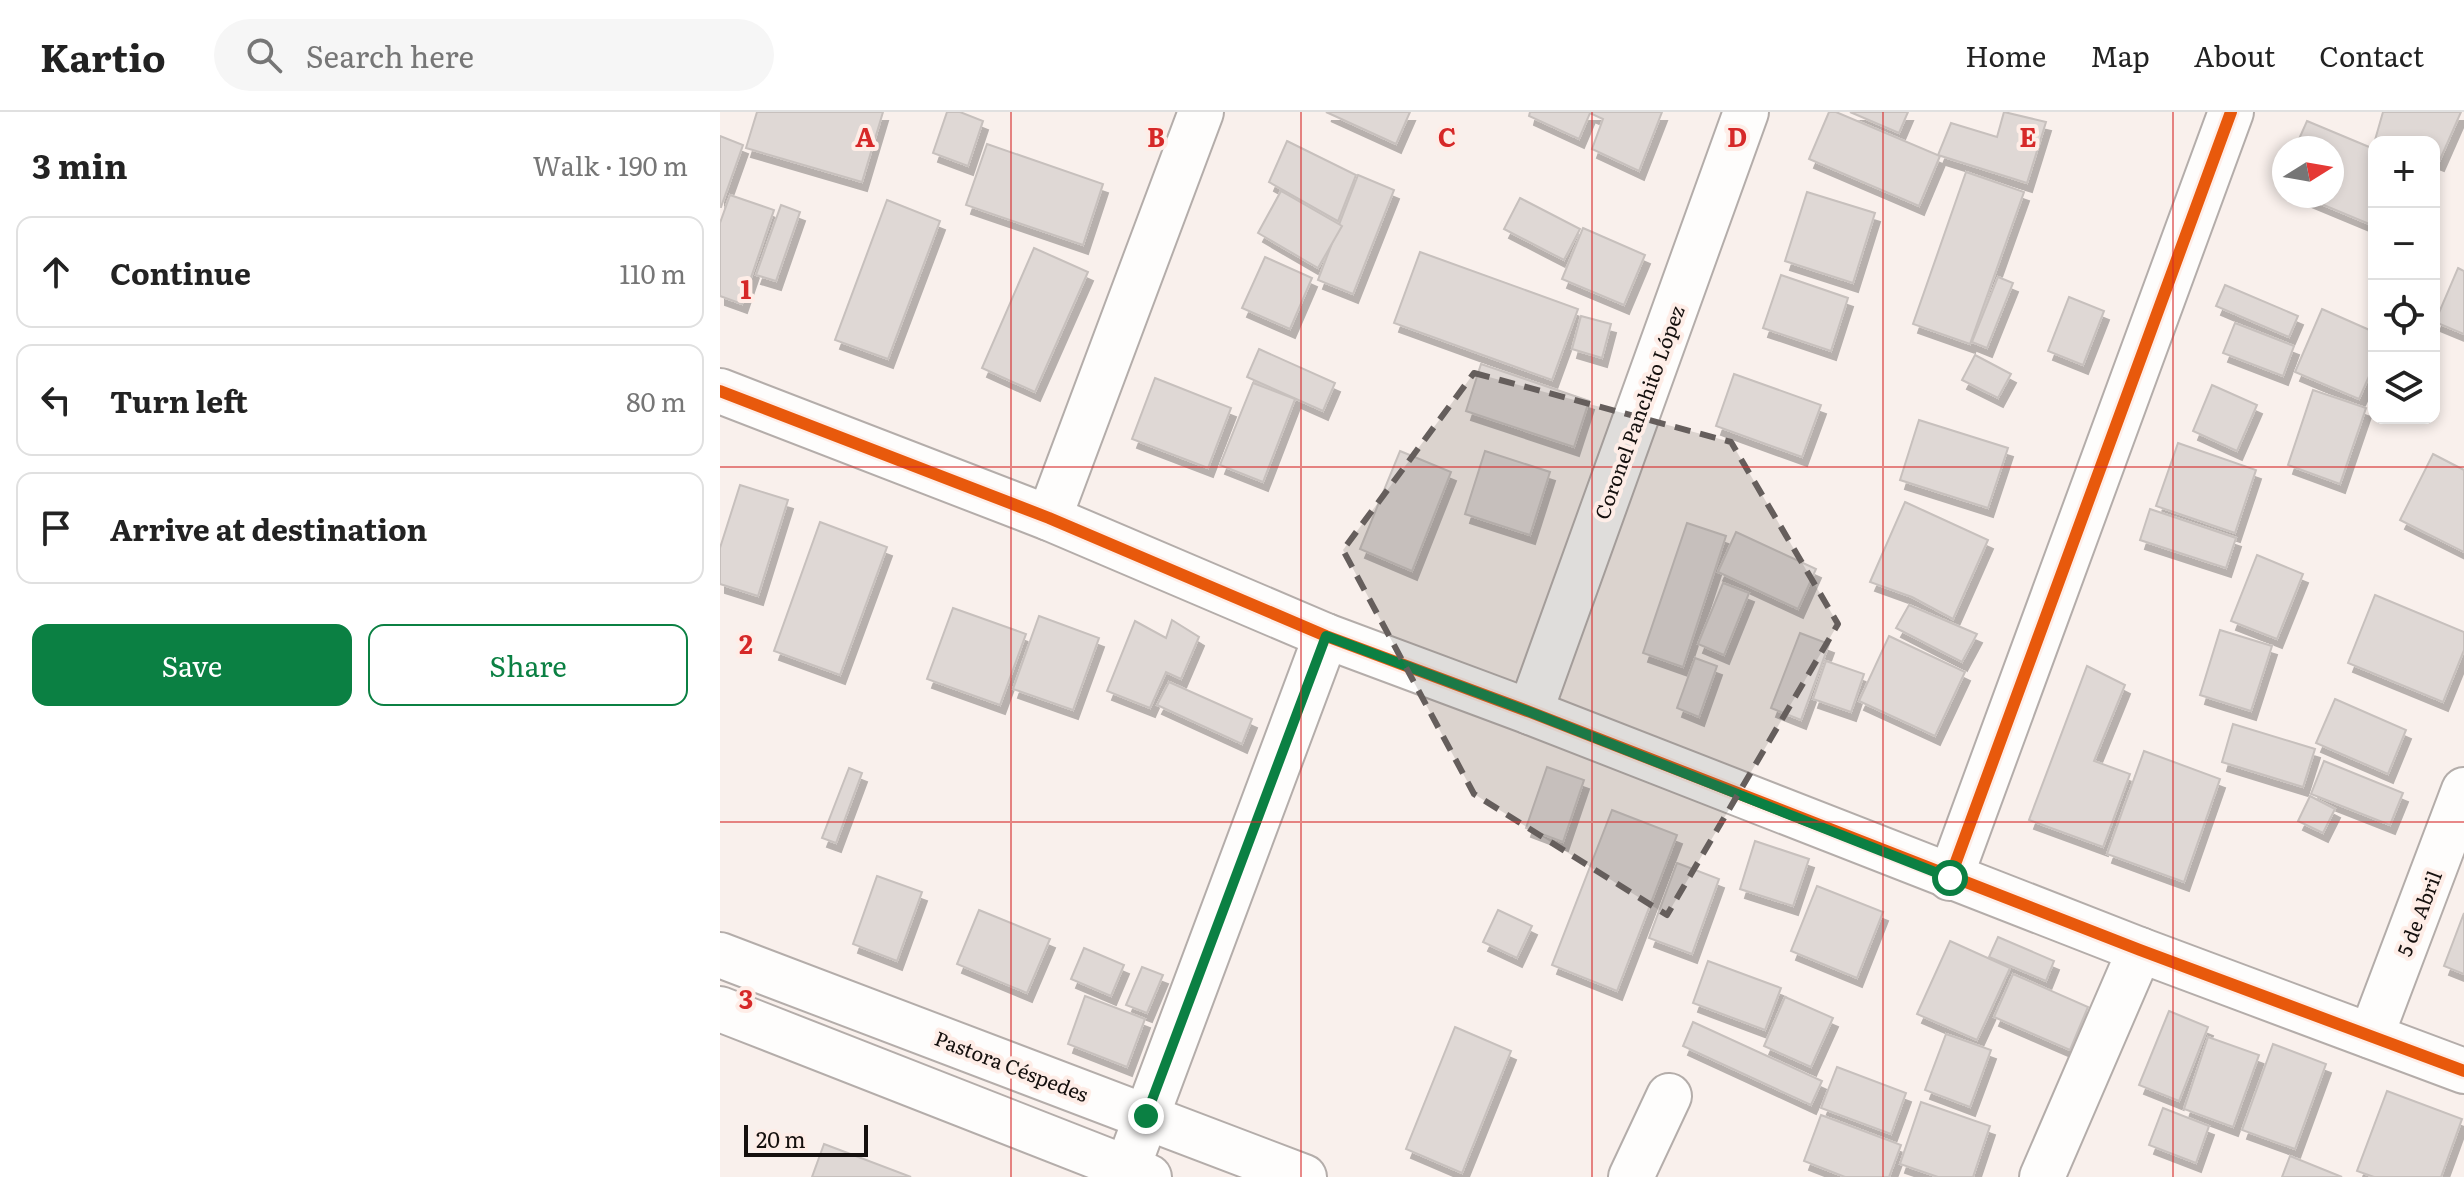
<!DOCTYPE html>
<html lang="en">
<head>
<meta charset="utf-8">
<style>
	:root { --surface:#fff; --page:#f6f6f6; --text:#222; --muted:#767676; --line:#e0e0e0; --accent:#0b8043 }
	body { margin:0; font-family:Literata,serif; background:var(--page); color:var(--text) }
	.controls { position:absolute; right:24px; top:24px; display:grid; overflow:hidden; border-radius:16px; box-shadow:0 4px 12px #0003 }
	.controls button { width:72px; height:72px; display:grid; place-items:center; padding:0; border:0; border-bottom:2px solid var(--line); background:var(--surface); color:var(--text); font:40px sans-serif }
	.compass { position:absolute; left:1552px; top:24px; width:72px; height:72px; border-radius:50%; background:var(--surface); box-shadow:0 4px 12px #0003; rotate:79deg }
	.scale { position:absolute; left:24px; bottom:20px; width:124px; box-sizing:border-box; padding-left:8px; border:4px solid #15100e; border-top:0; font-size:22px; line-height:28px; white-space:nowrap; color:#15100e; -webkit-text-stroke:6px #feede7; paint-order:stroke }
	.stop { position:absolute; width:24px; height:24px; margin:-18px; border:6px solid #0b8043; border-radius:50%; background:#fff }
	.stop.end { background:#0b8043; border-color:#fff; box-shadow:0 2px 8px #0008 }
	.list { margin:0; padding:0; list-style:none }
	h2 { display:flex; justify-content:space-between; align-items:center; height:104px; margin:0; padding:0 32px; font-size:34px }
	h2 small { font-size:26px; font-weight:400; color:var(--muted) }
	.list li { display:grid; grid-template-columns:52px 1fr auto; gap:24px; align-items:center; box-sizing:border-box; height:112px; margin:0 16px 16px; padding:0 16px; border:2px solid var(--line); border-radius:16px }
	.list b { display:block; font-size:30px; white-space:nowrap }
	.list em { font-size:26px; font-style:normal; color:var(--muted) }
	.actions { display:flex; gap:16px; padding:24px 32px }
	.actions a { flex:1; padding:18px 0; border:2px solid var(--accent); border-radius:16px; text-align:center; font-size:28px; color:var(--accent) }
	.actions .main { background:var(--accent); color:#fff }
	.icon { flex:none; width:44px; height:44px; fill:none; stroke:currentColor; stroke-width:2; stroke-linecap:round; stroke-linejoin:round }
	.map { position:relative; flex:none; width:1744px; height:1065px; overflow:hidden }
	header { display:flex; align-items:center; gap:48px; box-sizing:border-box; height:112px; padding:0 40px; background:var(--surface); border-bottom:2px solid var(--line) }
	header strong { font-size:38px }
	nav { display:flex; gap:44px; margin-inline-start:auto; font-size:28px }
	.search { width:560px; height:72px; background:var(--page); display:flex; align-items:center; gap:20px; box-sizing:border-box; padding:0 28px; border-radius:44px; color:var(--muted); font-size:30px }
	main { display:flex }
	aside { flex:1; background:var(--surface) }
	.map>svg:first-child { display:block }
</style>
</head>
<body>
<header>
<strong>Kartio</strong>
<div class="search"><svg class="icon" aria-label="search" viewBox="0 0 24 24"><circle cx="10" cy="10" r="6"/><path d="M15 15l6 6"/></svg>Search here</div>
<nav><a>Home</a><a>Map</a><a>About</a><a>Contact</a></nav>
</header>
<main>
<aside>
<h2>3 min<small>Walk · 190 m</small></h2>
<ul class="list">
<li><svg class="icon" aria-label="ahead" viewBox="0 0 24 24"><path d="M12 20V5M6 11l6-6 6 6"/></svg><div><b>Continue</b></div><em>110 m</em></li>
<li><svg class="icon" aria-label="left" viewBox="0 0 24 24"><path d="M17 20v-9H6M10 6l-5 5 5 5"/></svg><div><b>Turn left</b></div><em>80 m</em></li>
<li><svg class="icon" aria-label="arrive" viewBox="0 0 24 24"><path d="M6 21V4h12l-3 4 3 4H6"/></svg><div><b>Arrive at destination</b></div></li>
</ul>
<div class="actions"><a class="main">Save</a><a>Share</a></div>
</aside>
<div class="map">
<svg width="1744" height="1065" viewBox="0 0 1744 1065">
	<defs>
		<filter id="shadow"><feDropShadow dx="5" dy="9" stdDeviation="0" flood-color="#0004"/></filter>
	</defs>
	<rect width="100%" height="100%" fill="#f9f0ec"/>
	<g fill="#dfd8d5" stroke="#c7c0bd" stroke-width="2" filter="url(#shadow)">
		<path d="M37,0H163L142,70L26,36Z"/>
		<path d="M227,0H240L263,9L248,54L213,41Z"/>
		<path d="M606,0H690L676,32Z"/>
		<path d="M810,0H942L919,59L872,37L883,7L870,1L859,27L809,4Z"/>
		<path d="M1109,0H1116L1220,44L1199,94L1089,47Z"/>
		<path d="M1130,0H1188L1179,21Z"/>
		<path d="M1284,0L1326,10L1307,71L1218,43L1231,11L1277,25Z"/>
		<path d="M1663,0H1741L1719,50L1714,48V30L1655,28Z"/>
		<path d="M1587,9L1654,37V114L1582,84H1612V36H1575Z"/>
		<path d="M0,24L23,33L1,95H0Z"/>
		<path d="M567,29L636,63L618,109L549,70Z"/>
		<path d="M267,32L383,72L363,133L246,93Z"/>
		<path d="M1246,60L1304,80L1250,232L1193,212Z"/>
		<path d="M638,63L674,78L633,182L598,168Z"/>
		<path d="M561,79L622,114L598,156L538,121Z"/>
		<path d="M1087,80L1155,101L1133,171L1065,149Z"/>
		<path d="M10,83L54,98L22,192L0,184V111Z"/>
		<path d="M800,86L860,117L844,148L784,117Z"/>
		<path d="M167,88L220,109L168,247L115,228Z"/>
		<path d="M61,93L80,100L56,169L36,163Z"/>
		<path d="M863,116L925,143L904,193L842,167Z"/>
		<path d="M314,136L368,160L315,280L262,256Z"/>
		<path d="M700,140L858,197L832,268L674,211Z"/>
		<path d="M545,145L592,166L570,217L522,196Z"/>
		<path d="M1738,156L1744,159V222L1715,210Z"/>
		<path d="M1061,163L1128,186L1111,239L1043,216Z"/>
		<path d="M1278,165L1293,171L1267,236L1252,230Z"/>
		<path d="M1505,173L1578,204L1569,225L1496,194Z"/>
		<path d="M1349,185L1384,199L1363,253L1328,239Z"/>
		<path d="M1602,197L1654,220V253L1639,287L1575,260Z"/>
		<path d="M861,204L891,212L882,246L852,237Z"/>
		<path d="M1515,211L1574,234L1563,264L1503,241Z"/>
		<path d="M539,237L615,271L603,299L527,265Z"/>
		<path d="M1255,243L1291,262L1278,286L1242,268Z"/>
		<path d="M761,252L869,289L854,335L746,299Z"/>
		<path d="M1014,262L1101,293L1082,345L996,314Z"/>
		<path d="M435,266L511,296L488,356L412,327Z"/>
		<path d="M533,271L575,287L543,370L500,353Z"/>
		<path d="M1492,273L1537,293L1517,339L1473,319Z"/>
		<path d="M1593,278L1646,296L1620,372L1568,353Z"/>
		<path d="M1199,308L1288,336L1268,396L1180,368Z"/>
		<path d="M1458,331L1536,358L1515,421L1436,394Z"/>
		<path d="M680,339L731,360L692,459L640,437Z"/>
		<path d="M765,339L830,360L810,423L745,402Z"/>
		<path d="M1713,342L1744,358V440L1680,408Z"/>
		<path d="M20,373L68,388L38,484L0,472V436Z"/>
		<path d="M1185,390L1268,428L1233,507L1192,485L1150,470Z"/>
		<path d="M1430,397L1516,426L1506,456L1420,428Z"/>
		<path d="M100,410L167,435L120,563L54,539Z"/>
		<path d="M967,411L1006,424L963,555L923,541Z"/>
		<path d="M1016,420L1096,457L1078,497L998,460Z"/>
		<path d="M1537,443L1583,462L1557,527L1511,509Z"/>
		<path d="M1003,471L1029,481L1004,543L978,532Z"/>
		<path d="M1655,483L1744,520V538L1723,590L1628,551Z"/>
		<path d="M1189,493L1257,522L1242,550L1176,516Z"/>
		<path d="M233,496L306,522L280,593L207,567Z"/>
		<path d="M319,504L379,526L353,598L293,577Z"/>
		<path d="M452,508L479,525L461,567L446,560L430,596L387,579L415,509L446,526Z"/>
		<path d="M1500,518L1552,534L1531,599L1480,583Z"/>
		<path d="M1080,521L1109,532L1081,608L1051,596Z"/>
		<path d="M1169,524L1245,560L1215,624L1139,589Z"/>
		<path d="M975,546L997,554L979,605L957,596Z"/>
		<path d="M1106,549L1144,562L1131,600L1093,587Z"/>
		<path d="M1367,554L1405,573L1374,649L1410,662L1383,735L1309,708Z"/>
		<path d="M449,570L532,607L522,632L437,593Z"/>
		<path d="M1615,587L1686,618L1668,662L1596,631Z"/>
		<path d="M1513,612L1595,637L1583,675L1502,650Z"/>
		<path d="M1424,639L1500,667L1464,770L1387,742Z"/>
		<path d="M1604,649L1683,681L1670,713L1591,682Z"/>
		<path d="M827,655L864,668L843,730L806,716Z"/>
		<path d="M129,656L142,661L116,731L102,726Z"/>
		<path d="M1590,684L1615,697L1603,721L1578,709Z"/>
		<path d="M892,698L957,723L897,879L832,853Z"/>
		<path d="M1035,729L1089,747L1073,794L1020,777Z"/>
		<path d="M957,751L999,767L972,842L929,826Z"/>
		<path d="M157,764L202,780L177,849L133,832Z"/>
		<path d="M1097,774L1163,800L1137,866L1071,839Z"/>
		<path d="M259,798L330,827L307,881L237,852Z"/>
		<path d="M778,798L812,814L797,846L763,830Z"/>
		<path d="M1744,801V862L1724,854Z"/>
		<path d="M1278,825L1334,849L1326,869L1269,845Z"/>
		<path d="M1230,829L1290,856L1257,928L1197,902Z"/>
		<path d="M364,836L404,853L391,884L351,867Z"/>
		<path d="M988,849L1061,876L1045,918L973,891Z"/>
		<path d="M422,855L443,863L427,901L406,893Z"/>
		<path d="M1293,862L1368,895L1350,938L1274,905Z"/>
		<path d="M365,884L425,907L407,955L348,932Z"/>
		<path d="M1065,885L1113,906L1091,955L1044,934Z"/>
		<path d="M1449,899L1488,915L1459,989L1419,973Z"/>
		<path d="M973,910L1102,969L1091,993L963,934Z"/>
		<path d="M735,915L791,939L742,1061L686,1037Z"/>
		<path d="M1226,922L1271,938L1250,995L1205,978Z"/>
		<path d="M1488,925L1539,943L1513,1015L1464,997Z"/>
		<path d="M1553,932L1606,952L1575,1037L1522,1018Z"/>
		<path d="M1117,955L1186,981L1171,1022L1101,996Z"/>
		<path d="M1667,979L1742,1007L1721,1065H1654L1637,1059Z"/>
		<path d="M1201,990L1270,1014L1253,1065H1218L1180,1052Z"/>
		<path d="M1443,996L1489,1014L1476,1051L1429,1033Z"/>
		<path d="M1101,1003L1181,1033L1169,1065H1125L1084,1049Z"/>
		<path d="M104,1032L191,1065H92Z"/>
		<path d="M1570,1044L1622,1065H1562Z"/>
	</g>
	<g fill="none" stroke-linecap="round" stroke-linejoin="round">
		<g stroke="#b4adaa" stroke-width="48">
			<g id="minor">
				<path d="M0,279L329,406L606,524L810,600L1420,838L1744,959"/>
				<path d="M329,406L481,0"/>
				<path d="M810,600L1026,0"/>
				<path d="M1230,766L1511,0"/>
				<path d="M1651,924L1744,678"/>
				<path d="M404,1065L606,524"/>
				<path d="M911,1065L949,984"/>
				<path d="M1322,1065L1420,838"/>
			</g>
		</g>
		<g stroke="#b4adaa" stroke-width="48">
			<g id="major">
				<path d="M0,843L584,1065"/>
				<path d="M0,897L429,1065"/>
			</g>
		</g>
		<use href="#minor" stroke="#fefdfc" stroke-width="44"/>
		<use href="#major" stroke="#fefdfc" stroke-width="44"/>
		<g stroke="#feede7" stroke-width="17">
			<g id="cycleway">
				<path d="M0,279L329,406L606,524L810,600L1420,838L1744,959"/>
				<path d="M1230,766L1511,0"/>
			</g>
		</g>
		<use href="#cycleway" stroke="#e8590c" stroke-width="12"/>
	</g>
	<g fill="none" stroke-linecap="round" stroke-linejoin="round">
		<path stroke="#0b8043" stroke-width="10" d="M426,1004L606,524L810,600L1230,766"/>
	</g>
	<path fill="#655e5c" fill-opacity="0.2" stroke="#655e5c" stroke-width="6" stroke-dasharray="16 10" stroke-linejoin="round" d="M754,261L1011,330L1118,512L947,803L754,682L623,438Z"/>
	<path fill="none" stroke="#d62828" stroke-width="2" stroke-opacity="0.55" d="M291,0V1065M581,0V1065M872,0V1065M1163,0V1065M1453,0V1065M0,355H1744M0,710H1744"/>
	<g text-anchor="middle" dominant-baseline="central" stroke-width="8" stroke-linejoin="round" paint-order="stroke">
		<g font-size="20" fill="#15100e" stroke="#feede7">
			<text transform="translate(918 300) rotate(-70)">Coronel Panchito López</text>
			<text transform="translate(1698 801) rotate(-69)">5 de Abril</text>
			<text transform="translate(292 953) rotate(21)">Pastora Céspedes</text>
		</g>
	</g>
	<g font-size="26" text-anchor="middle" font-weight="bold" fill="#d62828" stroke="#feede7" stroke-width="8" stroke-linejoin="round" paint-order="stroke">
		<text x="145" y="35">A</text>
		<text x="436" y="35">B</text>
		<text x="727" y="35">C</text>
		<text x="1017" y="35">D</text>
		<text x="1308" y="35">E</text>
		<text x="26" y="187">1</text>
		<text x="26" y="542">2</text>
		<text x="26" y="897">3</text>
	</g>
</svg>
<div class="controls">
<button>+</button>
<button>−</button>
<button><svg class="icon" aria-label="locate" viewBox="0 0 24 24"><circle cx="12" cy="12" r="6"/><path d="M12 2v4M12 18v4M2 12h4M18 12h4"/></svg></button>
<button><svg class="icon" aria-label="layers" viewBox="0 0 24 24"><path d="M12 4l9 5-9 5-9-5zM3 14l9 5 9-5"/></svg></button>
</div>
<svg class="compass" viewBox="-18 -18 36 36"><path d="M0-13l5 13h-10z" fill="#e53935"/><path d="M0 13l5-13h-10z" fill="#767676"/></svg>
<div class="scale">20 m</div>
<div class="stop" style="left:1230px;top:766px"></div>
<div class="stop end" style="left:426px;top:1004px"></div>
</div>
</main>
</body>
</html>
